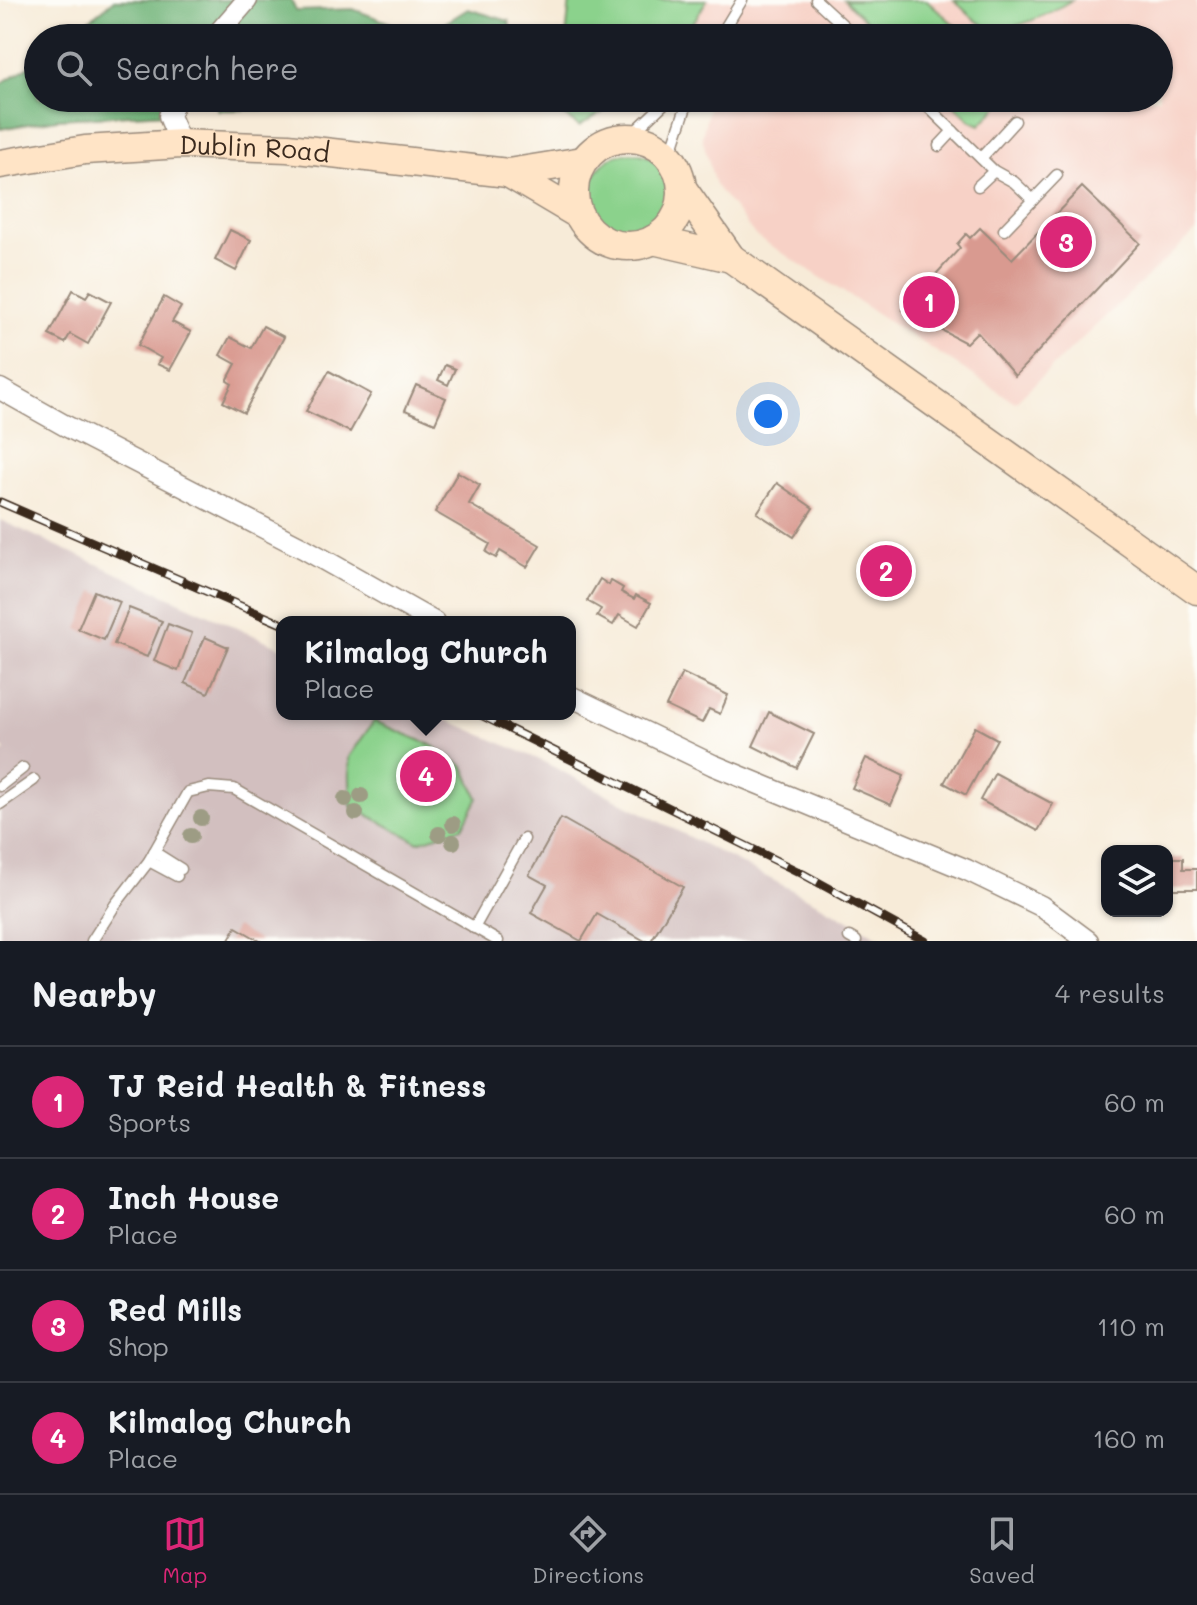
<!DOCTYPE html>
<html lang="en">
<head>
<meta charset="utf-8">
<style>
	:root { --surface:#171b24; --page:#20242c; --text:#f1f3f6; --muted:#9ea1a6; --line:#363941; --accent:#db2777 }
	body { margin:0; font-family:Mali,sans-serif; background:var(--page); color:var(--text) }
	.controls { position:absolute; right:24px; bottom:24px; display:grid; overflow:hidden; border-radius:16px; box-shadow:0 2px 6px #0004 }
	.controls button { width:72px; height:72px; display:grid; place-items:center; padding:0; border:0; border-bottom:2px solid var(--line); background:var(--surface); color:var(--text); font:40px sans-serif }
	.you { position:absolute; left:768px; top:414px; width:28px; height:28px; margin:-20px; border:6px solid #fff; border-radius:50%; background:#1a73e8; box-shadow:0 0 0 12px #1a73e833 }
	.badge { display:grid; place-items:center; width:52px; height:52px; border-radius:50%; background:var(--accent); color:#fff; font-size:26px; font-weight:700 }
	.pin { position:absolute; translate:-50% -50%; border:4px solid #fff; box-shadow:0 2px 8px #0006 }
	.popup { position:absolute; left:276px; top:616px; width:300px; height:104px; box-sizing:border-box; display:grid; place-content:center; border-radius:16px; background:var(--surface); filter:drop-shadow(0 2px 6px #0005); font-size:26px; white-space:nowrap; color:var(--muted) }
	.popup b { font-size:30px; color:var(--text) }
	.popup::after { content:''; position:absolute; left:50%; top:100%; margin-left:-16px; border:16px solid transparent; border-top-color:var(--surface) }
	.list { margin:0; padding:0; list-style:none }
	h2 { display:flex; justify-content:space-between; align-items:center; height:104px; margin:0; padding:0 32px; font-size:34px }
	h2 small { font-size:26px; font-weight:400; color:var(--muted) }
	.list li { display:grid; grid-template-columns:52px 1fr auto; gap:24px; align-items:center; box-sizing:border-box; height:112px; padding:0 32px; border-top:2px solid var(--line) }
	.list b { display:block; font-size:30px; white-space:nowrap }
	.list p { margin:0; font-size:26px; white-space:nowrap; color:var(--muted) }
	.list em { font-size:26px; font-style:normal; color:var(--muted) }
	.icon { flex:none; width:44px; height:44px; fill:none; stroke:currentColor; stroke-width:2; stroke-linecap:round; stroke-linejoin:round }
	.map { position:relative; flex:none; width:1197px; height:941px; overflow:hidden }
	.search { position:absolute; background:var(--surface); box-shadow:0 2px 6px #0004; left:24px; right:24px; top:24px; height:88px; display:flex; align-items:center; gap:20px; box-sizing:border-box; padding:0 28px; border-radius:44px; color:var(--muted); font-size:30px }
	.sheet { height:552px; background:var(--surface) }
	nav { display:flex; justify-content:space-around; align-items:center; box-sizing:border-box; height:112px; border-top:2px solid var(--line); background:var(--surface); font-size:22px; color:var(--muted) }
	nav a { display:grid; justify-items:center; gap:4px }
	nav .on { color:var(--accent) }
	.map>svg:first-child { display:block }
</style>
</head>
<body>
<div class="map">
<svg width="1197" height="941" viewBox="0 0 1197 941">
	<rect width="100%" height="100%" fill="#fdfcf7"/>
	<filter id="ink" filterUnits="userSpaceOnUse"><feTurbulence type="fractalNoise" baseFrequency=".0125" numOctaves="2"/><feDisplacementMap in="SourceGraphic" scale="16" xChannelSelector="R" yChannelSelector="G"/><feConvolveMatrix kernelMatrix="1 2 1 2 8 2 1 2 1" color-interpolation-filters="sRGB"/></filter>
	<filter id="wash" filterUnits="userSpaceOnUse"><feTurbulence type="fractalNoise" baseFrequency=".006" numOctaves="4" result="noise"/><feDisplacementMap in="SourceGraphic" scale="32" xChannelSelector="R" yChannelSelector="G"/><feGaussianBlur stdDeviation="1.8" result="paint"/><feColorMatrix in="noise" values="0 0 0 0 0 0 0 0 0 0 0 0 0 0 0 0 0 1.4 0 .05"/><feComposite in="paint" operator="in"/></filter>
	<g filter="url(#wash)">
		<rect width="100%" height="100%" fill="#f7ebd8"/>
		<path fill="#f7d1c6" d="M570,0H1197V230L1015,402L756,236L715,185L702,137L711,98H1159V38H566Z"/>
		<path fill="#d2bfbf" d="M0,520L282,648V714H434L540,760L825,907L886,941H0V754L6,751L0,745Z"/>
		<g fill="#8bd28c" stroke="#637e55" stroke-width="2">
			<path d="M570,0H707L684,38H566Z"/>
			<path d="M844,0H927L969,38H884Z"/>
			<path d="M954,0H1072C1052,12 1011,34 989,27C975,23 964,9 954,0Z"/>
			<path d="M559,98H627L579,126L557,111Z"/>
			<path d="M947,98H1006L980,125L971,121Z"/>
			<circle cx="631" cy="194" r="41"/>
			<path d="M374,721L431,745L464,767L478,798L462,828L418,842L351,806L349,757Z"/>
		</g>
		<g fill="#70b478" stroke="#566f4b" stroke-width="2">
			<path d="M114,0H291L296,11L353,9L424,36L468,9L509,21L512,38H67Z"/>
			<path d="M38,61V98H179L168,113L57,119L0,129V84Z"/>
			<path d="M210,98H374L329,108L219,110Z"/>
		</g>
		<g id="blocks">
			<g fill="#d99a90">
				<path d="M1082,187L1140,243L1015,376L977,332L966,343L903,310L912,300L911,298L920,278L927,284L960,248L957,244L966,234L970,238L980,228L1012,259Z"/>
				<path d="M230,230L251,240L236,271L215,260Z"/>
				<path d="M73,290L86,297L90,291L111,302L88,344L70,334L65,343L49,335Z"/>
				<path d="M164,297L181,307L172,322L191,332L170,370L157,364L161,358L138,345Z"/>
				<path d="M263,326L284,337L244,413L223,402L232,384L227,381L236,364L220,355L230,337L251,348Z"/>
				<path d="M445,365L455,369L448,385L438,380Z"/>
				<path d="M329,371L371,394L350,432L306,411Z"/>
				<path d="M416,385L446,398L435,423L405,410Z"/>
				<path d="M458,472L480,485L469,504L540,545L527,567L500,551L496,558L486,552L490,544L435,512Z"/>
				<path d="M777,483L813,508L794,537L757,513Z"/>
				<path d="M876,547L913,571L896,595L860,572Z"/>
				<path d="M600,579L609,585L611,581L623,588L621,592L634,599L636,595L651,603L638,626L619,615L613,625L597,616L601,609L587,601Z"/>
				<path d="M94,591L120,602L104,640L78,629Z"/>
				<path d="M129,608L162,621L147,657L114,644Z"/>
				<path d="M168,624L192,633L178,671L154,661Z"/>
				<path d="M205,637L228,647L208,693L185,683Z"/>
				<path d="M682,673L728,695L720,714L709,709L702,723L666,706Z"/>
				<path d="M769,712L814,734L797,768L753,746Z"/>
				<path d="M975,727L997,739L966,795L944,783Z"/>
				<path d="M866,758L904,776L891,805L852,788Z"/>
				<path d="M444,764L446,786L407,790L405,767Z"/>
				<path d="M995,773L1053,804L1038,831L980,800Z"/>
				<path d="M561,818L683,887L651,941H645L597,914L581,941L531,913L547,885L529,875Z"/>
				<path d="M1167,858H1183V869H1197V889H1167Z"/>
				<path d="M236,927L260,941H228Z"/>
			</g>
		</g>
	</g>
	<g filter="url(#ink)">
		<use href="#blocks" fill-opacity="0" stroke="#998a7b" stroke-width="2"/>
		<g fill="none" stroke-linecap="round" stroke-linejoin="round">
			<g stroke="#998a7b" stroke-width="13">
				<g id="lane">
					<path d="M816,0L857,38"/>
					<path d="M719,38L742,0"/>
					<path d="M919,98L994,171L1014,182L1033,200"/>
					<path d="M628,138L670,98"/>
					<path d="M939,146L953,131"/>
					<path d="M669,158L689,98"/>
					<path d="M981,158L1015,121"/>
					<path d="M978,186L994,171"/>
					<path d="M1004,230L1057,175"/>
					<path d="M0,786L23,768"/>
					<path d="M0,804L34,780"/>
					<path d="M154,852L181,869"/>
					<path d="M149,861L177,876"/>
					<path d="M474,928L524,839"/>
					<path d="M849,937L856,941"/>
					<path d="M92,941L115,905L149,861L188,792L209,787L234,789L498,941"/>
				</g>
			</g>
			<g stroke="#998a7b" stroke-width="23">
				<g id="street">
					<path d="M214,38L247,0"/>
					<path d="M176,98L169,116L181,144"/>
					<path d="M0,389L64,425L303,548L434,622"/>
					<path d="M570,696L713,765L967,870L1041,906L1088,941"/>
				</g>
			</g>
			<g stroke="#998a7b" stroke-width="31">
				<g id="secondary">
					<circle cx="628" cy="192" r="54"/>
					<path id="s1" d="M0,164L85,150L181,144L288,148L508,173L583,161"/>
					<path d="M508,173L579,215"/>
					<path d="M682,188L731,258L1197,590"/>
					<path d="M653,240L731,258"/>
				</g>
			</g>
			<use href="#lane" stroke="#fff" stroke-width="10"/>
			<use href="#street" stroke="#fff" stroke-width="20"/>
			<use href="#secondary" stroke="#ffe4c6" stroke-width="28"/>
			<g stroke="#3b2a1e" stroke-width="9">
				<g id="rail">
					<path d="M0,502L282,624"/>
					<path d="M479,714L803,874L925,941"/>
				</g>
			</g>
			<use href="#rail" stroke="#fdfcf7" stroke-width="6" stroke-dasharray="18" stroke-linecap="butt"/>
		</g>
		<g fill="#9d9c84">
			<circle cx="418" cy="763" r="8"/>
			<circle cx="361" cy="796" r="8"/>
			<circle cx="345" cy="799" r="8"/>
			<circle cx="356" cy="813" r="8"/>
			<circle cx="201" cy="818" r="8"/>
			<circle cx="453" cy="824" r="8"/>
			<circle cx="439" cy="834" r="8"/>
			<circle cx="191" cy="836" r="8"/>
			<circle cx="453" cy="842" r="8"/>
		</g>
	</g>
	<g text-anchor="middle" dominant-baseline="central" stroke-width="8" stroke-linejoin="round" paint-order="stroke">
		<g font-size="26" fill="#3b2a1e" stroke="#fdfcf7">
			<text stroke="none"><textPath href="#s1" startOffset="256">Dublin Road</textPath></text>
		</g>
	</g>
</svg>
<div class="controls">
<button><svg class="icon" aria-label="layers" viewBox="0 0 24 24"><path d="M12 4l9 5-9 5-9-5zM3 14l9 5 9-5"/></svg></button>
</div>
<div class="you"></div>
<div class="pin badge" style="left:929px;top:302px">1</div>
<div class="pin badge" style="left:886px;top:571px">2</div>
<div class="pin badge" style="left:1066px;top:242px">3</div>
<div class="pin badge" style="left:426px;top:776px">4</div>
<div class="popup"><b>Kilmalog Church</b>Place</div>
<div class="search"><svg class="icon" aria-label="search" viewBox="0 0 24 24"><circle cx="10" cy="10" r="6"/><path d="M15 15l6 6"/></svg>Search here</div>
</div>
<section class="sheet">
<h2>Nearby<small>4 results</small></h2>
<ul class="list">
<li><span class="badge">1</span><div><b>TJ Reid Health &amp; Fitness</b><p>Sports</p></div><em>60 m</em></li>
<li><span class="badge">2</span><div><b>Inch House</b><p>Place</p></div><em>60 m</em></li>
<li><span class="badge">3</span><div><b>Red Mills</b><p>Shop</p></div><em>110 m</em></li>
<li><span class="badge">4</span><div><b>Kilmalog Church</b><p>Place</p></div><em>160 m</em></li>
</ul>
</section>
<nav>
<a class="on"><svg class="icon" aria-label="map" viewBox="0 0 24 24"><path d="M3 6l6-2 6 2 6-2v14l-6 2-6-2-6 2zM9 4v14M15 6v14"/></svg>Map</a>
<a><svg class="icon" aria-label="directions" viewBox="0 0 24 24"><path d="M12 3l9 9-9 9-9-9zM9 14v-3h6M13 9l2 2-2 2"/></svg>Directions</a>
<a><svg class="icon" aria-label="saved" viewBox="0 0 24 24"><path d="M7 4h10v16l-5-4-5 4z"/></svg>Saved</a>
</nav>
</body>
</html>
